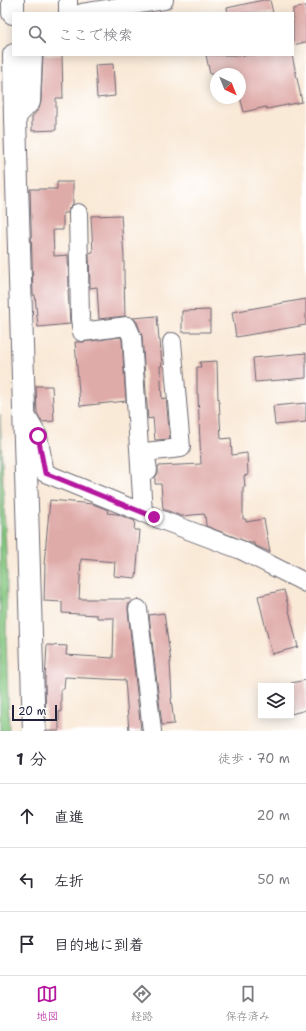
<!DOCTYPE html>
<html lang="ja">
<head>
<meta charset="utf-8">
<style>
	:root { --surface:#fff; --page:#f7f7f7; --text:#2b2b33; --muted:#7c7c81; --line:#e1e1e2; --accent:#b5179e }
	body { margin:0; font-family:"Shantell Sans","Klee One",sans-serif; background:var(--page); color:var(--text) }
	.controls { position:absolute; right:12px; bottom:12px; display:grid; overflow:hidden; border-radius:0px; box-shadow:0 2px 10px #0003 }
	.controls button { width:36px; height:36px; display:grid; place-items:center; padding:0; border:0; border-bottom:1px solid var(--line); background:var(--surface); color:var(--text); font:20px sans-serif }
	.compass { position:absolute; left:210px; top:68px; width:36px; height:36px; border-radius:50%; background:var(--surface); box-shadow:0 2px 10px #0003; rotate:137deg }
	.scale { position:absolute; left:12px; bottom:10px; width:45px; box-sizing:border-box; padding-left:4px; border:2px solid #22223b; border-top:0; font-size:11px; line-height:14px; white-space:nowrap; color:#22223b; -webkit-text-stroke:3px #fff; paint-order:stroke }
	.stop { position:absolute; width:12px; height:12px; margin:-9px; border:3px solid #b5179e; border-radius:50%; background:#fff }
	.stop.end { background:#b5179e; border-color:#fff; box-shadow:0 1px 4px #0008 }
	.list { margin:0; padding:0; list-style:none }
	h2 { display:flex; justify-content:space-between; align-items:center; height:52px; margin:0; padding:0 16px; font-size:17px }
	h2 small { font-size:13px; font-weight:400; color:var(--muted) }
	.list li { display:grid; grid-template-columns:26px 1fr auto; gap:12px; align-items:center; box-sizing:border-box; height:64px; padding:0 16px; border-top:1px solid var(--line) }
	.list b { display:block; font-size:15px; white-space:nowrap }
	.list em { font-size:13px; font-style:normal; color:var(--muted) }
	.icon { flex:none; width:22px; height:22px; fill:none; stroke:currentColor; stroke-width:2; stroke-linecap:round; stroke-linejoin:round }
	.map { position:relative; flex:none; width:306px; height:731px; overflow:hidden }
	.search { position:absolute; background:var(--surface); box-shadow:0 2px 10px #0003; left:12px; right:12px; top:12px; height:44px; display:flex; align-items:center; gap:10px; box-sizing:border-box; padding:0 14px; border-radius:0px; color:var(--muted); font-size:15px }
	.sheet { height:244px; background:var(--surface) }
	nav { display:flex; justify-content:space-around; align-items:center; box-sizing:border-box; height:56px; border-top:1px solid var(--line); background:var(--surface); font-size:11px; color:var(--muted) }
	nav a { display:grid; justify-items:center; gap:2px }
	nav .on { color:var(--accent) }
	.map>svg:first-child { display:block }
</style>
</head>
<body>
<div class="map">
<svg width="306" height="731" viewBox="0 0 306 731">
	<rect width="100%" height="100%" fill="#fff"/>
	<filter id="ink" filterUnits="userSpaceOnUse"><feTurbulence type="fractalNoise" baseFrequency=".025" numOctaves="2"/><feDisplacementMap in="SourceGraphic" scale="8" xChannelSelector="R" yChannelSelector="G"/><feConvolveMatrix kernelMatrix="1 2 1 2 8 2 1 2 1" color-interpolation-filters="sRGB"/></filter>
	<filter id="wash" filterUnits="userSpaceOnUse"><feTurbulence type="fractalNoise" baseFrequency=".012" numOctaves="4" result="noise"/><feDisplacementMap in="SourceGraphic" scale="16" xChannelSelector="R" yChannelSelector="G"/><feGaussianBlur stdDeviation="0.9" result="paint"/><feColorMatrix in="noise" values="0 0 0 0 0 0 0 0 0 0 0 0 0 0 0 0 0 1.4 0 .05"/><feComposite in="paint" operator="in"/></filter>
	<g filter="url(#wash)">
		<rect width="100%" height="100%" fill="#f9e9d7"/>
		<path fill="#84c67e" stroke="#53745c" d="M0,414L7,575L6,637L9,731H0Z"/>
		<g id="blocks">
			<g fill="#dfaba9">
				<path d="M263,0H270L273,13H228L227,8Z"/>
				<path d="M306,6V42L293,45V9Z"/>
				<path d="M43,55H62L63,98H56V130L32,131V117L39,109L41,102Z"/>
				<path d="M206,55H292L302,102L267,109L266,107L244,112L240,97V74H210Z"/>
				<path d="M113,64L115,96L97,98L95,65Z"/>
				<path d="M57,182H73V204L69,208L68,213H63V230H53L54,256L68,255L69,290H68L70,324L38,327L35,295H33L30,189H57Z"/>
				<path d="M121,215L124,257V276L125,316L99,319L97,287L90,288L89,253L93,252L91,216Z"/>
				<path d="M306,299V325L236,337L232,312Z"/>
				<path d="M210,310V332H182V311Z"/>
				<path d="M157,316L159,340H160L162,366H160L162,399L166,398L170,439L155,440L153,418L148,419L142,336L137,322L133,318Z"/>
				<path d="M121,337L122,340L126,401L80,406L75,342H83Z"/>
				<path d="M306,353V378L255,382L253,358Z"/>
				<path d="M217,361L218,399L219,398L221,439L231,438L232,455L247,453L248,475L244,476L245,487H243V519H246V522L264,519L270,552L254,545V543H250L206,526L205,515H204V514L181,516L163,509L161,484H155V478L158,473V466L201,464L199,420L198,394H197V367H201L200,362Z"/>
				<path d="M36,386H52L54,421L42,422L37,413Z"/>
				<path d="M306,403V422L275,425L273,406Z"/>
				<path d="M50,500L93,504L108,510L107,513L117,514L135,521L134,530H140L136,578L114,576L115,562L81,559L79,599H131V601L128,605V610L141,731H129L125,680L65,677L64,689H61V712H59V731H46L45,680L47,645L67,646L66,655L113,658L114,618H97V615L62,613V602L44,601L45,564H44Z"/>
				<path d="M284,590L298,647L272,654L258,596Z"/>
				<path d="M164,613L171,662H170L172,698H171L174,724L162,725L149,615Z"/>
				<path d="M306,680V710L291,714V683Z"/>
			</g>
		</g>
	</g>
	<g filter="url(#ink)">
		<use href="#blocks" fill-opacity="0" stroke="#6d6872" stroke-width="1"/>
		<g fill="none" stroke-linecap="round" stroke-linejoin="round">
			<g stroke="#6d6872" stroke-width="20">
				<g id="minor">
					<path d="M68,0V13"/>
					<path d="M82,13L164,0"/>
					<path d="M15,119L31,102L33,55"/>
					<path d="M78,213L80,319L82,332L127,326L132,337L143,513"/>
					<path d="M24,412L38,436L45,473L143,513L241,550L306,583"/>
					<path d="M148,470L145,452L181,448L172,342"/>
					<path d="M138,609L152,731"/>
				</g>
			</g>
			<g stroke="#6d6872" stroke-width="24">
				<g id="tertiary">
					<path d="M13,0V13"/>
					<path d="M14,55L15,119L34,731"/>
				</g>
			</g>
			<use href="#minor" stroke="#fff" stroke-width="18"/>
			<use href="#tertiary" stroke="#fff" stroke-width="22"/>
		</g>
	</g>
	<g fill="none" stroke-linecap="round" stroke-linejoin="round" filter="url(#ink)">
		<path stroke="#b5179e" stroke-width="5" d="M38,436L45,473L154,517"/>
	</g>
</svg>
<div class="controls">
<button><svg class="icon" aria-label="layers" viewBox="0 0 24 24"><path d="M12 4l9 5-9 5-9-5zM3 14l9 5 9-5"/></svg></button>
</div>
<svg class="compass" viewBox="-18 -18 36 36"><path d="M0-13l5 13h-10z" fill="#e53935"/><path d="M0 13l5-13h-10z" fill="#7c7c81"/></svg>
<div class="scale">20 m</div>
<div class="stop" style="left:38px;top:436px"></div>
<div class="stop end" style="left:154px;top:517px"></div>
<div class="search"><svg class="icon" aria-label="search" viewBox="0 0 24 24"><circle cx="10" cy="10" r="6"/><path d="M15 15l6 6"/></svg>ここで検索</div>
</div>
<section class="sheet">
<h2>1 分<small>徒歩 · 70 m</small></h2>
<ul class="list">
<li><svg class="icon" aria-label="ahead" viewBox="0 0 24 24"><path d="M12 20V5M6 11l6-6 6 6"/></svg><div><b>直進</b></div><em>20 m</em></li>
<li><svg class="icon" aria-label="left" viewBox="0 0 24 24"><path d="M17 20v-9H6M10 6l-5 5 5 5"/></svg><div><b>左折</b></div><em>50 m</em></li>
<li><svg class="icon" aria-label="arrive" viewBox="0 0 24 24"><path d="M6 21V4h12l-3 4 3 4H6"/></svg><div><b>目的地に到着</b></div></li>
</ul>
</section>
<nav>
<a class="on"><svg class="icon" aria-label="map" viewBox="0 0 24 24"><path d="M3 6l6-2 6 2 6-2v14l-6 2-6-2-6 2zM9 4v14M15 6v14"/></svg>地図</a>
<a><svg class="icon" aria-label="directions" viewBox="0 0 24 24"><path d="M12 3l9 9-9 9-9-9zM9 14v-3h6M13 9l2 2-2 2"/></svg>経路</a>
<a><svg class="icon" aria-label="saved" viewBox="0 0 24 24"><path d="M7 4h10v16l-5-4-5 4z"/></svg>保存済み</a>
</nav>
</body>
</html>
